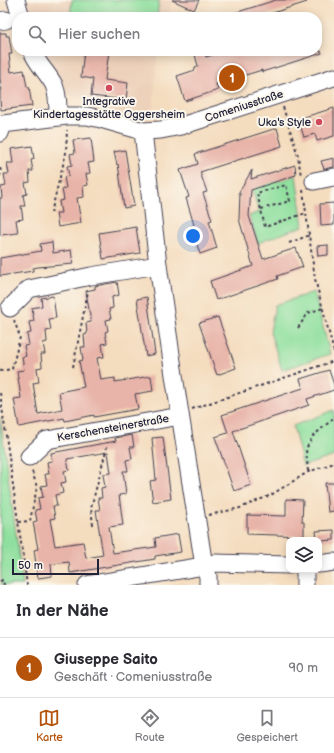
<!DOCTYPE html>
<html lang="de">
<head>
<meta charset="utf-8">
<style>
	:root { --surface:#fff; --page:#f2f2f3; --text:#2b2b33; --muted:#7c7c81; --line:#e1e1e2; --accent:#b45309 }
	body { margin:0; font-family:"Balsamiq Sans",sans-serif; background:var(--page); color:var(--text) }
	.controls { position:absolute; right:12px; bottom:12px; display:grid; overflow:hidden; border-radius:8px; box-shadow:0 2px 10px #0003 }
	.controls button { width:36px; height:36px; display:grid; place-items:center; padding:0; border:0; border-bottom:1px solid var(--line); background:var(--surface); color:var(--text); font:20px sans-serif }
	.scale { position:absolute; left:12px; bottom:10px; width:87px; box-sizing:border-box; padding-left:4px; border:2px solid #22223b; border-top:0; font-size:11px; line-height:14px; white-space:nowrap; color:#22223b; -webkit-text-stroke:3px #fbf7ec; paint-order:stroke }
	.you { position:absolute; left:193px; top:236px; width:14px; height:14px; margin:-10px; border:3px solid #fff; border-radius:50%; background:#1a73e8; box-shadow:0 0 0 6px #1a73e833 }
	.badge { display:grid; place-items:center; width:26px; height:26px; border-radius:50%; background:var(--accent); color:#fff; font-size:13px; font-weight:700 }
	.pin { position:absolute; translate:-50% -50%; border:2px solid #fff; box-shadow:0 1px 4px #0006 }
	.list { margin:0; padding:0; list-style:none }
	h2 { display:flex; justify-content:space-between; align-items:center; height:52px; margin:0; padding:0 16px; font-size:17px }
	h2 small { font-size:13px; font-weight:400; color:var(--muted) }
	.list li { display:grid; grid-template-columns:26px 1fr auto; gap:12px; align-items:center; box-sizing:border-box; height:60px; padding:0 16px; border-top:1px solid var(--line) }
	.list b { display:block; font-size:15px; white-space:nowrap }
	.list p { margin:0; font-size:13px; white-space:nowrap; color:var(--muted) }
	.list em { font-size:13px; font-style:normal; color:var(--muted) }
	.icon { flex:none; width:22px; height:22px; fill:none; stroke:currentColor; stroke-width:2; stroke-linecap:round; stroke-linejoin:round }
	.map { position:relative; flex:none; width:334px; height:585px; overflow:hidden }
	.search { position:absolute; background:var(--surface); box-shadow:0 2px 10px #0003; left:12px; right:12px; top:12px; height:44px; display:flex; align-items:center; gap:10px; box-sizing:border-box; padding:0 14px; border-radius:16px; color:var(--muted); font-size:15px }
	.sheet { height:112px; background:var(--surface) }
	nav { display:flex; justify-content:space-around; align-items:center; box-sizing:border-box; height:56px; border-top:1px solid var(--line); background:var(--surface); font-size:11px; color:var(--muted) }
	nav a { display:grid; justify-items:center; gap:2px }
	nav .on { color:var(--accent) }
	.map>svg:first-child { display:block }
</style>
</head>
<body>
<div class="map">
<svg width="334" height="585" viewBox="0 0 334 585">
	<rect width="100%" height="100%" fill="#fbf7ec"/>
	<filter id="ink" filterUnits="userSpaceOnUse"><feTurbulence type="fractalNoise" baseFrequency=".025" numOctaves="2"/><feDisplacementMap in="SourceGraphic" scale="8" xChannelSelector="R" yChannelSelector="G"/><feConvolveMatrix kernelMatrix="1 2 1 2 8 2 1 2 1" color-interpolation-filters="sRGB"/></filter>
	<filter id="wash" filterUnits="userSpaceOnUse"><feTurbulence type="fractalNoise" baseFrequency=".012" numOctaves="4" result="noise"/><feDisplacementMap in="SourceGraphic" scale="16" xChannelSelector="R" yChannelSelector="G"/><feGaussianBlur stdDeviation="0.9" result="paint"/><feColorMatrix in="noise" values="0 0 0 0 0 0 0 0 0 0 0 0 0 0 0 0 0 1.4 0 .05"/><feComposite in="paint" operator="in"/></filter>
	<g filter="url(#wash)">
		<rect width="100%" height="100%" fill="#f4dcbe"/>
		<g fill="#edd1ba">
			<path d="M23,0H171L169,17H27Z"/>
			<path d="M38,51H158L152,116L148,119L133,118L116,115L81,98L68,95L64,92Z"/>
		</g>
		<g fill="#8fdf9e" stroke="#58806c">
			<path d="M72,0H159L157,17H70Z"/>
			<path d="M296,175L303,226L258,243L249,216L259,212L252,189Z"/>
			<path d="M314,292L330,354L282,370L270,332L275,305Z"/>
			<path d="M334,410V456L303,466L293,426Z"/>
			<path d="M0,417L23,585H2L1,576Z"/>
		</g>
		<g id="blocks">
			<g fill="#e8b3a8" fill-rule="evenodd">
				<path d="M172,0H199L194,10Z"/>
				<path d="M276,0H307V2L260,17H229L228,15Z"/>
				<path d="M0,33H6V36H9L12,54H9L11,72L24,70L27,87H29L32,106L1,110L0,101V90H2L0,79Z"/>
				<path d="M84,51H109L105,80L128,83L126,100L91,96L93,79L81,77Z"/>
				<path d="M194,51H204L206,57L220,53L221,55L235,51H321L322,53L262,72V70L216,84L218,90L185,101L177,76L195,70V67L198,66Z"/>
				<path d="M334,108V136L317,141L315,134L304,137L298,119Z"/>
				<path d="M277,128L282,146L200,172L207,192L203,193L212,220L209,221L217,248L200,254L191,226L194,225L186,198L189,197L180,170L198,164L195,154Z"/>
				<path d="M91,138L94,162L88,163L90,173L86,174L88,185L83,186L84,197L77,198L81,223L58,227L56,213H61L59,201L64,200L62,189L66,188L64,177L69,176L67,166L72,165L70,154L75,153L73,140Z"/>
				<path d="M32,146L34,159L31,160L33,171H29L30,182L25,183L27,194L23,195L25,206H21L23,219L16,220L18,233L0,235V198H2L1,187L6,186L4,174H9L7,163H13L11,149Z"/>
				<path d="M125,150L134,206L124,208L118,164L117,165L114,152Z"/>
				<path d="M334,158V167L324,169L321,161Z"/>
				<path d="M295,165L296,175L251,190L249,216L263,259L296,248L303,267L277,276L278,279L216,300L210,281L253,266L239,219L240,193L238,194L252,170L251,179Z"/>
				<path d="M334,203V225L321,226L320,204Z"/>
				<path d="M136,227L140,253L103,259L99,233Z"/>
				<path d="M52,242L53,253L71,250L73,264L38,267L33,268V271L0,276V258L41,251L40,244Z"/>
				<path d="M328,245V255L318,256L317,246Z"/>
				<path d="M117,282L119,295L112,297L113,308L109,309L111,319L106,320L108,331L105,332L107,343L102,344L104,357L97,358L101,380L115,378V382L151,376L153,391L135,394L138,409L94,417V415L65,421L64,418L19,427L14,399L21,398L17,371L24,370L22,357L26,356L24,346L29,345L27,334L31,333L29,322L34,321L32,308L42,306L41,298L53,296L56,318L49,319L51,330L46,331L47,342L43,343L45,354H41L42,367L37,368L39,382L33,383L38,414L62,409L59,392L84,387L79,361L83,360L81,347H85L84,335L87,334L86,323L91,322L86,291L95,289V286Z"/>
				<path d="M147,297L155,354L146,356L137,299Z"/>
				<path d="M218,317L236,368L217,375L199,323Z"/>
				<path d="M329,370L334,385V390L307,399L309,405L233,431L251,485L234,491L215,437L228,433L222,415L303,388L300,379Z"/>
				<path d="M132,435L134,447H130L132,459L126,460L128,471H123L126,494L119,495L123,525L109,527L113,553L156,547L155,538L178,534L181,552L155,556V559L70,573L69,562L51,564L52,576L38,578L34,550L38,549L33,522L37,521L35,510L40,509L38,498L43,497L41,486L47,485L45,474H49L47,462L52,461L51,453L116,441L115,438ZM108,452L111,473L103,474L105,487L101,488L102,498H98L100,510H96L103,555L86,558L83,542L55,546L50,519L55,518L53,506H57L55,495L63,493L61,483L66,482L64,471L69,470L67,459Z"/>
				<path d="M163,437L171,499L153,502L150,481L156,480L152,438Z"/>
				<path d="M325,483H334V511L328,512Z"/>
				<path d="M286,499L303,500L302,522H304V536L247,534V515L286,516Z"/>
				<path d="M334,530V540L319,541V540H317L316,531Z"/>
			</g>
		</g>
	</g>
	<g filter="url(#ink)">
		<use href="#blocks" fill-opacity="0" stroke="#423e4f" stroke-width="1"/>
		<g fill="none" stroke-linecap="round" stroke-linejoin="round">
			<g stroke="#423e4f" stroke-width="19">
				<g id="minor">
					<path d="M16,0L21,17"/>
					<path d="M0,21L6,20"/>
					<path d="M32,51C37,64 48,73 54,85C58,95 58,105 58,116"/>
					<path d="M143,131L158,265L175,382L204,566L208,576V585"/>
					<path d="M0,133L3,124L67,116H87L101,119L143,131L161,130L181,126L334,77"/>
					<path d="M314,181L334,177"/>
					<path d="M10,308L29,289L91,276L158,265"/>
					<path d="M29,457L47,440L180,416"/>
					<path d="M319,564L334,562"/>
					<path d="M87,585L204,566L215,563L289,565"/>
					<path d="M305,585V570"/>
				</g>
			</g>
			<g stroke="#423e4f" stroke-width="2" stroke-dasharray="3 3" stroke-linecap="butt">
				<path d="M283,107L298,156L301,176"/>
				<path d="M0,168L1,171L0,176"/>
				<path d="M303,190L315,279L334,352"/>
				<path d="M261,209L290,201L286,185L257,193L265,227L306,213"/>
				<path d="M51,213L66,153L67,130"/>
				<path d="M289,243L310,235"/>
				<path d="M298,328L308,313L323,308"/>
				<path d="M73,367L88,291"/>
				<path d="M0,371L12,369L20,337L14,320"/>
				<path d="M0,393L27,585"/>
				<path d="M192,409L334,361"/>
				<path d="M308,471L306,449L313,436L334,418"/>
				<path d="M209,515L240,508L271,495L308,472L334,463"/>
				<path d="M18,522L30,521L37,487L32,471"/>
				<path d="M93,525L91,508L108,443"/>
				<path d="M0,581L3,580L4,585"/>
			</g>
			<use href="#minor" stroke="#fff" stroke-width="17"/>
		</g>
	</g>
	<g fill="#d1495b" stroke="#fbf7ec" stroke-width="1.5">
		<circle cx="109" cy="88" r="4"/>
		<circle cx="319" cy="122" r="4"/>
	</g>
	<g text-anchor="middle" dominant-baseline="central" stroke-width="4" stroke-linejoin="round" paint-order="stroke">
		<g font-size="11" fill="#22223b" stroke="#fbf7ec">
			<text x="109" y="101">Integrative<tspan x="109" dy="13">Kindertagesstätte Oggersheim</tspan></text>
			<text x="311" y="122" text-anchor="end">Uka's Style</text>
		</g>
		<g font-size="11" fill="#22223b" stroke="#fbf7ec">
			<text transform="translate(244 106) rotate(-18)">Comeniusstraße</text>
			<text transform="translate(113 428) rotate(-10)">Kerschensteinerstraße</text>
		</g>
	</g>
</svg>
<div class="controls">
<button><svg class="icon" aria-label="layers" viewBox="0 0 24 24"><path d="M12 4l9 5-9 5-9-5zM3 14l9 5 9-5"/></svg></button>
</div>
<div class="scale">50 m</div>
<div class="you"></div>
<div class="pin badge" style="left:232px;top:78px">1</div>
<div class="search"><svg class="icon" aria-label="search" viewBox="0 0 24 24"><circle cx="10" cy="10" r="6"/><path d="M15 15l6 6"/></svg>Hier suchen</div>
</div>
<section class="sheet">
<h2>In der Nähe<small></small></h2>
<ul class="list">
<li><span class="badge">1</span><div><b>Giuseppe Saito</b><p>Geschäft · Comeniusstraße</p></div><em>90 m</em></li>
</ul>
</section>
<nav>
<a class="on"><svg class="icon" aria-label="map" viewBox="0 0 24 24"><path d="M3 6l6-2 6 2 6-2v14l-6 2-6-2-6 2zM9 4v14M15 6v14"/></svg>Karte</a>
<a><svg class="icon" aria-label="directions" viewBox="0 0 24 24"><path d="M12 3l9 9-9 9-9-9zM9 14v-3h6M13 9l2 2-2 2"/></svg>Route</a>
<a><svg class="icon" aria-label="saved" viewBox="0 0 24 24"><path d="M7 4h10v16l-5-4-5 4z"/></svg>Gespeichert</a>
</nav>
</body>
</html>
